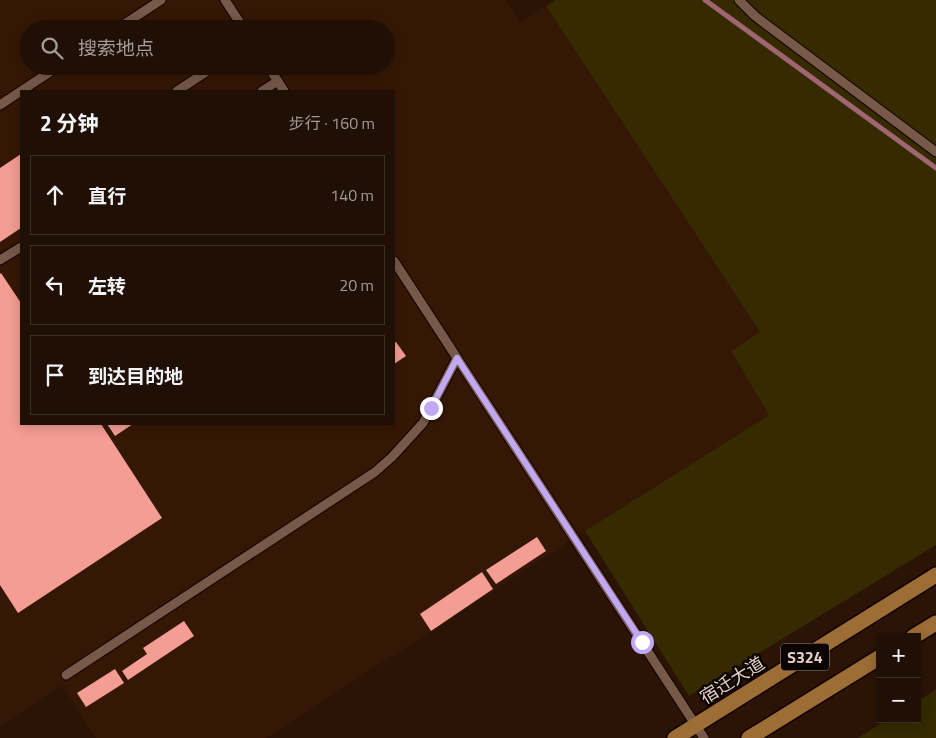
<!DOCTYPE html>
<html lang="zh">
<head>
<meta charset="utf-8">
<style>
	:root { --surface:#200f04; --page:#2d1d13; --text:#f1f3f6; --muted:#a29c9a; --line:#3d2f26 }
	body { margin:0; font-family:"Titillium Web","Noto Sans SC",sans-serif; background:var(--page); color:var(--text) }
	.controls { position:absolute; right:15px; bottom:15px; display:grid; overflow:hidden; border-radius:0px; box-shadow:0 2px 12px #0003 }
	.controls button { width:45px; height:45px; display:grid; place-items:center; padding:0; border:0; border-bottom:1px solid var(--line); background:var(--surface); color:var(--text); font:25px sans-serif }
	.stop { position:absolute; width:15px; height:15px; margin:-11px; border:4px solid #c1a8f3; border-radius:50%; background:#fff }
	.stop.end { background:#c1a8f3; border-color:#fff; box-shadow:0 1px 5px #0008 }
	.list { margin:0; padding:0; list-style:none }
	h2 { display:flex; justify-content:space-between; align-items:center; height:65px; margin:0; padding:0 20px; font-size:21px }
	h2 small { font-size:16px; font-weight:400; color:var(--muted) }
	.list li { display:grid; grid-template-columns:32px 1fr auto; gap:15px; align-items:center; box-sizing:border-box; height:80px; margin:0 10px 10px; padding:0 10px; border:1px solid var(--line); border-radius:0px }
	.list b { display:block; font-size:19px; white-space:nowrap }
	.list em { font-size:16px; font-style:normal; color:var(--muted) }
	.icon { flex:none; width:28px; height:28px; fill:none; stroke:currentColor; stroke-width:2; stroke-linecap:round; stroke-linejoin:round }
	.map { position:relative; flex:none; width:936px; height:738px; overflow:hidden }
	.search { position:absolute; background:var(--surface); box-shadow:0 2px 12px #0003; left:20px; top:20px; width:375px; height:55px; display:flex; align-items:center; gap:12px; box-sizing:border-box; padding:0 18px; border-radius:28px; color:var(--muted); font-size:19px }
	.panel { position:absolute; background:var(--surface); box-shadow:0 2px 12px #0003; left:20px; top:90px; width:375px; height:335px; border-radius:0px }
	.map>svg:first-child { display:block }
</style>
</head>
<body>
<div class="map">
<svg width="936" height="738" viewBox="0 0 936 738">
	<rect width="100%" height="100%" fill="#2b1406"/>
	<path fill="#351705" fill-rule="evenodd" d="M0,0H506L520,22L546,6L760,332L731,351L769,415L585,531L266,738H96L62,685L0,727ZM29,29H386V66H29ZM21,91H394V424H21Z"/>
	<g fill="#352a00">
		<path d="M555,0H936V545L689,696L585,531L769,415L731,351L760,332L546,6Z"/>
		<path d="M936,690V738H858L888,719H917V701Z"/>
	</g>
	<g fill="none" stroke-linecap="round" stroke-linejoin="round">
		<path stroke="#9f6671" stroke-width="5" d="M705,0L936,168"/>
	</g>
	<g fill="#f39d93">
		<path d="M21,154V228L0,242V168Z"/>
		<path d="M1,273L21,303V424H101L162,518L18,613L0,585V274Z"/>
		<path d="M396,342L406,356L394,364V343Z"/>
		<path d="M107,424H133L115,436Z"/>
		<path d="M537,537L546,551L496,584L486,570Z"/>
		<path d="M482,572L493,589L431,631L420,614Z"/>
		<path d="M184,621L194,636L128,680L122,671L147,654L143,648Z"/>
		<path d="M115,669L124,683L86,707L77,693Z"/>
	</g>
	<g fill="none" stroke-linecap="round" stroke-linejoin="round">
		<g stroke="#120100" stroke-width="11">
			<g id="service">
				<path d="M225,0L244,29"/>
				<path d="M739,0L755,16L936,152"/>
				<path d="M117,29L161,0"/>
				<path d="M268,66L284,91"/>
				<path d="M177,91L215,66"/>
				<path d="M262,91L278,81"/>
				<path d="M0,105L59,66"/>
				<path d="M0,260L21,247"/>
				<path d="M394,261L704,738"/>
				<path d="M66,675L375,472L392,457L423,423L457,358"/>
			</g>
		</g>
		<g stroke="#120100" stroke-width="18">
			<g id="primary">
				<path d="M913,637L936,623"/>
				<path d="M675,738L936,575"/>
				<path d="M749,738L880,657"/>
			</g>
		</g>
		<use href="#service" stroke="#765949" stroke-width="9"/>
		<use href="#primary" stroke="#9c6d34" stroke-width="15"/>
	</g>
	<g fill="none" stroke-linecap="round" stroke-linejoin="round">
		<path stroke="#c1a8f3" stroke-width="6" d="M431,408L457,358L642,642"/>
	</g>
	<g text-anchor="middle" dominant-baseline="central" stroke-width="5" stroke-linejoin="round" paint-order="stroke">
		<rect fill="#0c0401" stroke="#a0928b" stroke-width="1" x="781" y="643.5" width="48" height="27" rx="4"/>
		<g font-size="16" font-weight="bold" fill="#e0cfc6">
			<text x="805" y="657">S324</text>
		</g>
		<g font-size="18" fill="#e0cfc6" stroke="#0c0401">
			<text transform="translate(732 680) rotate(-32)">宿迁大道</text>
		</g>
	</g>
</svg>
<div class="controls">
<button>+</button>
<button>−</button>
</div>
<div class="stop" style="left:642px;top:642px"></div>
<div class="stop end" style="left:431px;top:408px"></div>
<div class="search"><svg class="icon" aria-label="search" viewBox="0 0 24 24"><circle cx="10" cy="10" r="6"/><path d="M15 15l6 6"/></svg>搜索地点</div>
<section class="panel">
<h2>2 分钟<small>步行 · 160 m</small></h2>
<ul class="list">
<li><svg class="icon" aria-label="ahead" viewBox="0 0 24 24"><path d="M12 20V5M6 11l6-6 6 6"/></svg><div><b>直行</b></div><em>140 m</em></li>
<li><svg class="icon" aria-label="left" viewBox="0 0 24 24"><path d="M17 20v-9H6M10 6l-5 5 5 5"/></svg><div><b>左转</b></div><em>20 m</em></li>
<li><svg class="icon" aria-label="arrive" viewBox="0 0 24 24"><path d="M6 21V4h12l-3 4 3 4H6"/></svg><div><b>到达目的地</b></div></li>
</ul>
</section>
</div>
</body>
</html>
